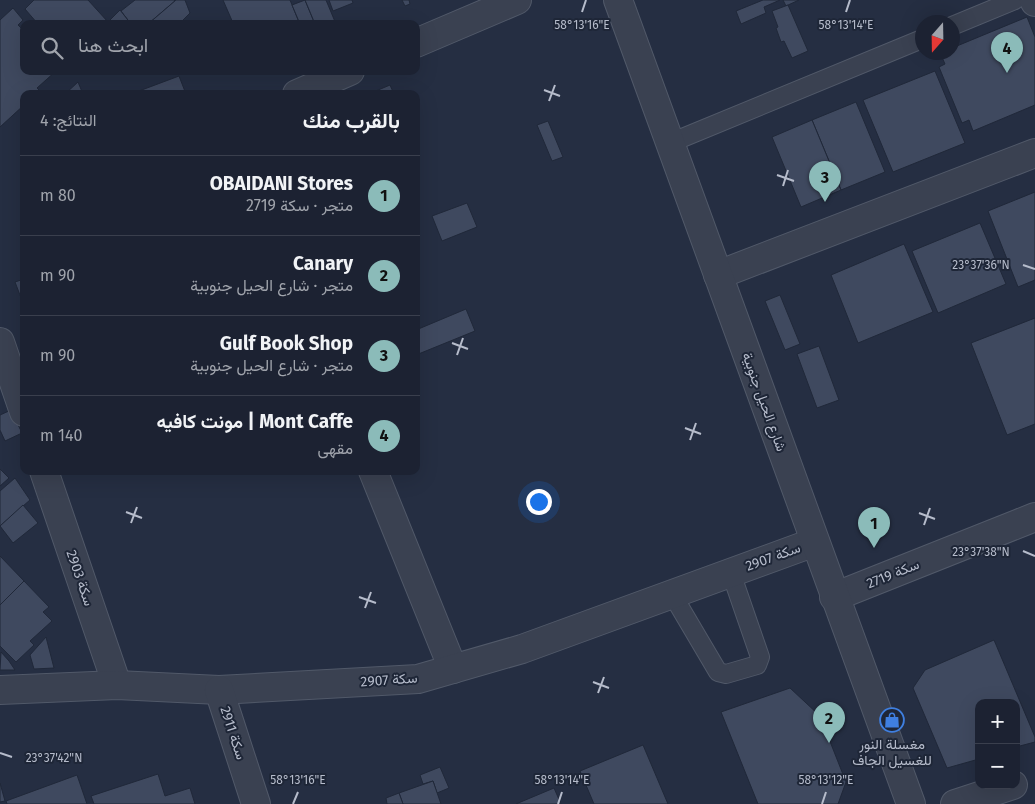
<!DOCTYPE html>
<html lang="ar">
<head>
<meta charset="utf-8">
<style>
	:root { --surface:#1c2232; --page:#252a3a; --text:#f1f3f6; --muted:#a0a4ac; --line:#3a3f4d; --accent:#8bbbb9 }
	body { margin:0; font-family:"Fira Sans",Vazirmatn,sans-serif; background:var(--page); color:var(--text); direction:rtl }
	.controls { position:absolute; right:15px; bottom:15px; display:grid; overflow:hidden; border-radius:10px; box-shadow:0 5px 20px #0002 }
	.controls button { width:45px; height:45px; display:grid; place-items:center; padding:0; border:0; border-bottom:1px solid var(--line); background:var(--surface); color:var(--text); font:25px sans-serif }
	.compass { position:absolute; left:915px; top:15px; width:45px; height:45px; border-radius:50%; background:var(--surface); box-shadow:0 5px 20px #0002; rotate:200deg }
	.you { position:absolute; left:538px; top:501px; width:18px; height:18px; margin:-12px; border:4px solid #fff; border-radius:50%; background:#1a73e8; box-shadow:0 0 0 8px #1a73e833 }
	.badge { display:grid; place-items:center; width:32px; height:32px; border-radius:50%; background:var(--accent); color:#111; font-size:16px; font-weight:700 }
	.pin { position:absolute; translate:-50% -41px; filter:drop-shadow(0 1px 2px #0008) }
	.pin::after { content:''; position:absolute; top:26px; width:18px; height:15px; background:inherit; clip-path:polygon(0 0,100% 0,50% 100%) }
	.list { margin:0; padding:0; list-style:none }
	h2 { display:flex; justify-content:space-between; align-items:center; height:65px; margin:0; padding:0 20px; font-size:21px }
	h2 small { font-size:16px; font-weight:400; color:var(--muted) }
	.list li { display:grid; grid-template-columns:32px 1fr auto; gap:15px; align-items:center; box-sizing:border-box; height:80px; padding:0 20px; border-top:1px solid var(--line) }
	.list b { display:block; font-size:19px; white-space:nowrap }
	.list p { margin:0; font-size:16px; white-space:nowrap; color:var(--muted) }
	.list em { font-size:16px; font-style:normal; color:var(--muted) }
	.icon { flex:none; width:28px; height:28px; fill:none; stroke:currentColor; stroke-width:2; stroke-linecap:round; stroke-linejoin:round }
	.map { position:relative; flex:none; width:1035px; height:804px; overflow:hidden; direction:ltr }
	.search { position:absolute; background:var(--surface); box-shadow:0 5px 20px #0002; left:20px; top:20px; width:400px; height:55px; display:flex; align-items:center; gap:12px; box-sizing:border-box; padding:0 18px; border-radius:10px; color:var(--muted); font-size:19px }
	.panel { position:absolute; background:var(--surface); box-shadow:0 5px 20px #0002; left:20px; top:90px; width:400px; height:385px; border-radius:10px; direction:rtl }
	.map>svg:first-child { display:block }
</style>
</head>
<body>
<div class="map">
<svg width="1035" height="804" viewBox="0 0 1035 804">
	<rect width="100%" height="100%" fill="#252e42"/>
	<g fill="#3f495f" stroke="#202839">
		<path d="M34,0H88L108,22L106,24H38L25,9Z"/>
		<path d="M135,0H174L175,1L148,24H131L121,11Z"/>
		<path d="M176,0H185L190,13L179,24H148Z"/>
		<path d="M223,0H290L299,22L296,24H242L238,22L233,23Z"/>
		<path d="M305,0L315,24H300L292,5Z"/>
		<path d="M305,0H326L336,24H315Z"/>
		<path d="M329,0H352L353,3L333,11Z"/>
		<path d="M402,0H409L410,4L405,6Z"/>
		<path d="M763,0H780L764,7L766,13L741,24L736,11Z"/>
		<path d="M783,0H799L786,6Z"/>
		<path d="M788,5L808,51L792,58L784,41L781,42L776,28L778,27L772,11Z"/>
		<path d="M13,8L23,20L18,25L24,31V71H56L37,88L39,90L36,94H24V105L0,127V20Z"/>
		<path d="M120,10L131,24H106Z"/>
		<path d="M1027,17L1035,37V105L973,131L969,120L962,123L939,67L945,64L940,53L952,52V48Z"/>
		<path d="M935,71L965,143L893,172L863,100Z"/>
		<path d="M179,76L186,94H131Z"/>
		<path d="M78,82L83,94H65Z"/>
		<path d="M390,85L394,94H372L371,93Z"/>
		<path d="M856,102L885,172L841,190L812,120Z"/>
		<path d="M812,120L841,190L801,207L772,137Z"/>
		<path d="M548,121L563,157L552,161L537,125Z"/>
		<path d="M1035,192V280L1018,287L988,211Z"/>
		<path d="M467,203L477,227L442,241L432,216Z"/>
		<path d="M980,223L1006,284L938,313L912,251Z"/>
		<path d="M904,244L933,312L858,343L831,275Z"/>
		<path d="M24,279V303H23L15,282Z"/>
		<path d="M780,295L800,344L785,350L765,301Z"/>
		<path d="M466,309L475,331L416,355V330Z"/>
		<path d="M1035,318V424L1007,435L971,343Z"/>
		<path d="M819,346L839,400L817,408L797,354Z"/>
		<path d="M11,410L22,433L5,441L0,430V415Z"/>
		<path d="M0,469L9,478L0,486Z"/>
		<path d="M15,478L30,500L0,526V491Z"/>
		<path d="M23,505L38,523L13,543L0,526Z"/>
		<path d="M0,556L24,581L0,605Z"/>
		<path d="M24,581L49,607L43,612L52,621L30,641L34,645L16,662L0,646V605Z"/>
		<path d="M46,637L54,668L34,669L30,655Z"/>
		<path d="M994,640L1035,737V742L1016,747V703H979V759L947,768L913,688L925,670Z"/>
		<path d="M1,652L9,661L15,670H0Z"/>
		<path d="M790,688L820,716L846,782L838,804H758L721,712Z"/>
		<path d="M643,745L668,804H594L580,771Z"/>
		<path d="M440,767L449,788L437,793L433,781L423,784L420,775Z"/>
		<path d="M158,774L165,796L190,788L195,804H94L91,796Z"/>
		<path d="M77,775L87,804H7L6,801Z"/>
		<path d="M433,781L441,804H403L399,793Z"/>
		<path d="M0,783L5,801L0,802Z"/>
		<path d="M554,788L561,804H516L523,801Z"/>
		<path d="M399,793L403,804H387L386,798Z"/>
	</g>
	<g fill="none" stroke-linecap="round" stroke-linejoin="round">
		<g stroke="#515969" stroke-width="20">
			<g id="service">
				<path d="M952,26L1015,0"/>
				<path d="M670,143L922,39"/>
				<path d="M672,594L718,672L726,674L757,665L760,657L731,573"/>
			</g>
		</g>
		<g stroke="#515969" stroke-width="30">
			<g id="minor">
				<path d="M1034,0L1035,2"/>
				<path d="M416,43L517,0"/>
				<path d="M297,94L350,71"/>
				<path d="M718,275L1035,153"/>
				<path d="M0,342L24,412"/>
				<path d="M44,471L117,685"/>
				<path d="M373,471L453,669"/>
				<path d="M834,597L1035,517"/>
				<path d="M0,690L117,685L219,690L418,679L522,649L815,542"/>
				<path d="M219,690L256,804"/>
				<path d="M955,804L1013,785"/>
			</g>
		</g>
		<g stroke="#515969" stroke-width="30">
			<path id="tertiary" d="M618,0L911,804"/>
		</g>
		<use href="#service" stroke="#3a4151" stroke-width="18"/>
		<use href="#minor" stroke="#3a4151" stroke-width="28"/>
		<use href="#tertiary" stroke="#3a4151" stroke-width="28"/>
	</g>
	<path fill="none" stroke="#b6bccb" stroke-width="2" d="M582,12L586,0M846,12L850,0M544,90L560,96M549,101L555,85M777,175L794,181M783,186L788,170M1023,265L1035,269M452,343L468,349M457,355L463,338M685,428L701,434M690,440L696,423M126,512L142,518M919,513L935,519M131,523L137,507M924,525L930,508M1023,551L1035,556M359,597L376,603M365,608L371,592M593,682L609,688M598,693L604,677M0,753L12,757M293,804L298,792M558,804L562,792M822,804L826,792"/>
	<defs>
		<g id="shop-ring" transform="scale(1.25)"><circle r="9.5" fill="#1e2637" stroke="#3f7fe0" stroke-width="1.5"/><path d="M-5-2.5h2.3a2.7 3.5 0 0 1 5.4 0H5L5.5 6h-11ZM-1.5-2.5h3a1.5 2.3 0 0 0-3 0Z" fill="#3f7fe0"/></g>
	</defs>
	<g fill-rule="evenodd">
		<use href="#shop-ring" x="892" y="720"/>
	</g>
	<g text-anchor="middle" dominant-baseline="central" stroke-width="4" stroke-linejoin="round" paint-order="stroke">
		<g font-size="14" fill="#b6bccb" stroke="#1e2637">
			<text transform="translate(764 402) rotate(70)">شارع الحيل جنوبية</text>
			<text transform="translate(773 557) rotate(-20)">سكة 2907</text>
			<text transform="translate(893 574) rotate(-22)">سكة 2719</text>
			<text transform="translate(80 578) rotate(71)">سكة 2903</text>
			<text transform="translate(389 680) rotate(-4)">سكة 2907</text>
			<text transform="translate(233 733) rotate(72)">سكة 2911</text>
		</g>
		<g font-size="14" fill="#b6bccb" stroke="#1e2637">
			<text x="892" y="744">مغسلة النور<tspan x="892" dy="16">للغسيل الجاف</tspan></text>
		</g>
	</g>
	<g font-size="12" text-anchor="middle" fill="#b6bccb" stroke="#1e2637" stroke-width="4" stroke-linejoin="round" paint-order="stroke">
		<text x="582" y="29">58°13'16"E</text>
		<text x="846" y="29">58°13'14"E</text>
		<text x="981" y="269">23°37'36"N</text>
		<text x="981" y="556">23°37'38"N</text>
		<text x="54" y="762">23°37'42"N</text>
		<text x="298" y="784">58°13'16"E</text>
		<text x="562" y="784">58°13'14"E</text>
		<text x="826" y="784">58°13'12"E</text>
	</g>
</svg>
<div class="controls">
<button>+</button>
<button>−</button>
</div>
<svg class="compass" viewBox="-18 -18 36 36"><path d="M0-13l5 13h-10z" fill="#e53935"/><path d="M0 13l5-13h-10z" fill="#a0a4ac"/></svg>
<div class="you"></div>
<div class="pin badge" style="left:874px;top:548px">1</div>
<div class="pin badge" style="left:829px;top:743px">2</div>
<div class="pin badge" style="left:825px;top:202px">3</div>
<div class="pin badge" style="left:1007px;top:73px">4</div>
<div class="search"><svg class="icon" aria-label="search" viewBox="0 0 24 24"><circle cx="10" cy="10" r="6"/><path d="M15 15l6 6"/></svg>ابحث هنا</div>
<section class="panel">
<h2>بالقرب منك<small>النتائج: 4</small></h2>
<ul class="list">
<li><span class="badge">1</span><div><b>OBAIDANI Stores</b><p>متجر · سكة 2719</p></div><em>80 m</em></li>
<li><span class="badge">2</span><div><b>Canary</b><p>متجر · شارع الحيل جنوبية</p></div><em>90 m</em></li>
<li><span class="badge">3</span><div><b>Gulf Book Shop</b><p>متجر · شارع الحيل جنوبية</p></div><em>90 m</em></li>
<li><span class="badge">4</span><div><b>Mont Caffe | مونت كافيه</b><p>مقهى</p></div><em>140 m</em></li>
</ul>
</section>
</div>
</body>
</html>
